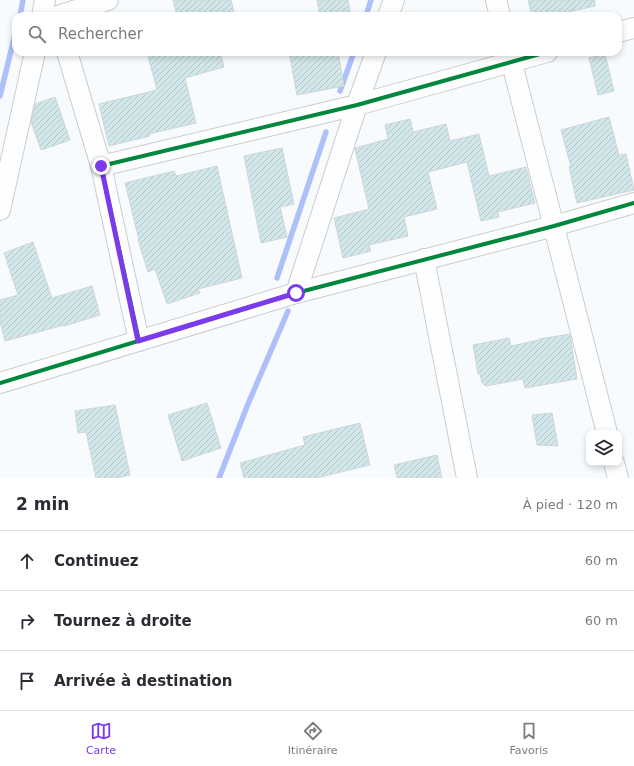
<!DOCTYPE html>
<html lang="fr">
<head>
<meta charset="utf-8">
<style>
	:root { --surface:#fff; --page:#f7f7f7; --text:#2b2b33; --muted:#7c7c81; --line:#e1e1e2; --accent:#7c3aed }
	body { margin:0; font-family:"DejaVu Sans",sans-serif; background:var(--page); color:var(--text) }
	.controls { position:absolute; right:12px; bottom:12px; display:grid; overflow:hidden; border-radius:8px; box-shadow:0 2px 6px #0003 }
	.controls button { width:36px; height:36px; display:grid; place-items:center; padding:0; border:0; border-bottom:1px solid var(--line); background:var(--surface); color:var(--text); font:20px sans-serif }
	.stop { position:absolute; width:12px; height:12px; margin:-9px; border:3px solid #7c3aed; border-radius:50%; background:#fff }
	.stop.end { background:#7c3aed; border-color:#fff; box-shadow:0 1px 4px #0008 }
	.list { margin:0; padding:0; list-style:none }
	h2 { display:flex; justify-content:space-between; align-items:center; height:52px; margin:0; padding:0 16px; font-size:17px }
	h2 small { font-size:13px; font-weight:400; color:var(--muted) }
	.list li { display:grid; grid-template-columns:26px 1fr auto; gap:12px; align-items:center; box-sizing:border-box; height:60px; padding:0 16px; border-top:1px solid var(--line) }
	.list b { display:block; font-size:15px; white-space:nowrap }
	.list em { font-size:13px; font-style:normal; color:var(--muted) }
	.icon { flex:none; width:22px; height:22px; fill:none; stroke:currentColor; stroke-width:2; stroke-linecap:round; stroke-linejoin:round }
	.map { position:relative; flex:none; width:634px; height:478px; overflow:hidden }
	.search { position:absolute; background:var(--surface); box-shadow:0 2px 6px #0003; left:12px; right:12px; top:12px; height:44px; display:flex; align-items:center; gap:10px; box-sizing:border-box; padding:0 14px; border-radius:12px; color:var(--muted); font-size:15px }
	.sheet { height:232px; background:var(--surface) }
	nav { display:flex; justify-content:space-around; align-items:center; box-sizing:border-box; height:56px; border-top:1px solid var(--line); background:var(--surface); font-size:11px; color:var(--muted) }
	nav a { display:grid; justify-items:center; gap:2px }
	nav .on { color:var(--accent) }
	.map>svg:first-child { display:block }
</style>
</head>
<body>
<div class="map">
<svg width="634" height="478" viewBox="0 0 634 478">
	<defs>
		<pattern id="building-hatch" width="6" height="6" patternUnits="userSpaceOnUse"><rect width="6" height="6" fill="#d2e7e9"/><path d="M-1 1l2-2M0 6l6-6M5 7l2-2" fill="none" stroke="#b3c5c7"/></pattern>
	</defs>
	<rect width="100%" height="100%" fill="#f8fbfd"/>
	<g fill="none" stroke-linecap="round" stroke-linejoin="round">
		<g stroke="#adc0f9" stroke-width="5.5">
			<path d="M20,16L23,0"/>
			<path d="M366,16L371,0"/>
			<path d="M340,91L354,52"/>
			<path d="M0,96L16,30"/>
			<path d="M277,278L326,132"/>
			<path d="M219,478L248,404L288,311"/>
		</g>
	</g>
	<g fill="url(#building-hatch)" stroke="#cfd6d8">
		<path d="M173,0H231L235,16H177Z"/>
		<path d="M317,0H348L351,16H320Z"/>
		<path d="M528,0H595V6L568,12L569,16H532Z"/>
		<path d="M147,52H220L224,67L185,78L196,123L149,134L150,136L109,146L99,104L157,90Z"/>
		<path d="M289,52H338L344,86L297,95Z"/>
		<path d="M605,54L614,91L598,95L589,58Z"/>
		<path d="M55,97L70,140L41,150L31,122L35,104Z"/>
		<path d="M609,117L619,155L626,154L634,190L577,203L569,167H571L561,130Z"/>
		<path d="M410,119L413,132L446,124L450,141L479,134L489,176L526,167L535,203L498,212L499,217L481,221L467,162L428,172L437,209L404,217L408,236L369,245L371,251L343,258L334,218L369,209L355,149V148L388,139L385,125Z"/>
		<path d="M282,148L294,204L280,207L287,237L261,243L244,156Z"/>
		<path d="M217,166L242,278L198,289L200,293L167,304L155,269L148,272L138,240H139L125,183L174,171L176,176Z"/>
		<path d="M33,242L52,298L92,286L100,315L64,326V325L5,341L0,322V300L18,295L4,253Z"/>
		<path d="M570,334L577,379L525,388L523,379L486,386L482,383L480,374H478L473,345L509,338L511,346L539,340V339Z"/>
		<path d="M207,403L221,448L182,461L168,415Z"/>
		<path d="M115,405L130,475L118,478H96L86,432L78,433L75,411Z"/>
		<path d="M552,413L558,446L537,445L532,415Z"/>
		<path d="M360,423L370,465L316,478H244L240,463L305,445L303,437Z"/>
		<path d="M437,455L442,478H397L394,465Z"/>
	</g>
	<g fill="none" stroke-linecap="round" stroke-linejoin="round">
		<g stroke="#c9ced1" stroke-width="22">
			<g id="minor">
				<path d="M496,0L500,16"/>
				<path d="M42,16L45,0"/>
				<path d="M58,16L108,0"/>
				<path d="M388,16L394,0"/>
				<path d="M618,32L634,28"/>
				<path d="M67,52L101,166"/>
				<path d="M509,52L607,433"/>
				<path d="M0,210L35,52"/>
				<path d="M424,259L467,478"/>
				<path d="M296,293L357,105L376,52"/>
				<path d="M139,341L101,166L357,105L547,52"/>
				<path d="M0,383L296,293L554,226L634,203"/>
				<path d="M614,463L618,478"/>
			</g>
		</g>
		<use href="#minor" stroke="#fefeff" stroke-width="20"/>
		<g stroke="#fff" stroke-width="6">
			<g id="cycleway">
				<path d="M139,341L101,166L357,105L547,52"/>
				<path d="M0,383L296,293L554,226L634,203"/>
			</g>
		</g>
		<use href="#cycleway" stroke="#00873e" stroke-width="4"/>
	</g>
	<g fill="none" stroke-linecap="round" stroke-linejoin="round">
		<path stroke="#7c3aed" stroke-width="5" d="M101,166L138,341L296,293"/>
	</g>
</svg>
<div class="controls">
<button><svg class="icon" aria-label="layers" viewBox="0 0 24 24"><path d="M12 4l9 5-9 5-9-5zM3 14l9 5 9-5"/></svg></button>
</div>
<div class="stop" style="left:296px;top:293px"></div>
<div class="stop end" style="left:101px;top:166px"></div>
<div class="search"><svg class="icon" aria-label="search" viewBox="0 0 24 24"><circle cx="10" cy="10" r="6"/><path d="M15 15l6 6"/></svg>Rechercher</div>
</div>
<section class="sheet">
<h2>2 min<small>À pied · 120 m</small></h2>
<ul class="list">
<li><svg class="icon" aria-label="ahead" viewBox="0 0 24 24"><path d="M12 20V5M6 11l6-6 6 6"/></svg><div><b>Continuez</b></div><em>60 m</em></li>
<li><svg class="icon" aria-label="right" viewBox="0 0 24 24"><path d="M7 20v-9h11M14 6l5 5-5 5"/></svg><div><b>Tournez à droite</b></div><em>60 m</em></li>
<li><svg class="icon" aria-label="arrive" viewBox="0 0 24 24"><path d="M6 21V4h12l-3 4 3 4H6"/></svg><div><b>Arrivée à destination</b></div></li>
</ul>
</section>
<nav>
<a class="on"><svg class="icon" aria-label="map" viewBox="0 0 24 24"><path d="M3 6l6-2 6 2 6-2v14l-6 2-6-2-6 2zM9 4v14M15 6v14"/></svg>Carte</a>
<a><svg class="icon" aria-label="directions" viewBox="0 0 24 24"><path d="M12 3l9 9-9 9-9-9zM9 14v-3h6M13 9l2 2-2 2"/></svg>Itinéraire</a>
<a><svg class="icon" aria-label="saved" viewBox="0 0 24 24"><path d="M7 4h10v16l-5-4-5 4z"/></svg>Favoris</a>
</nav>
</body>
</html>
